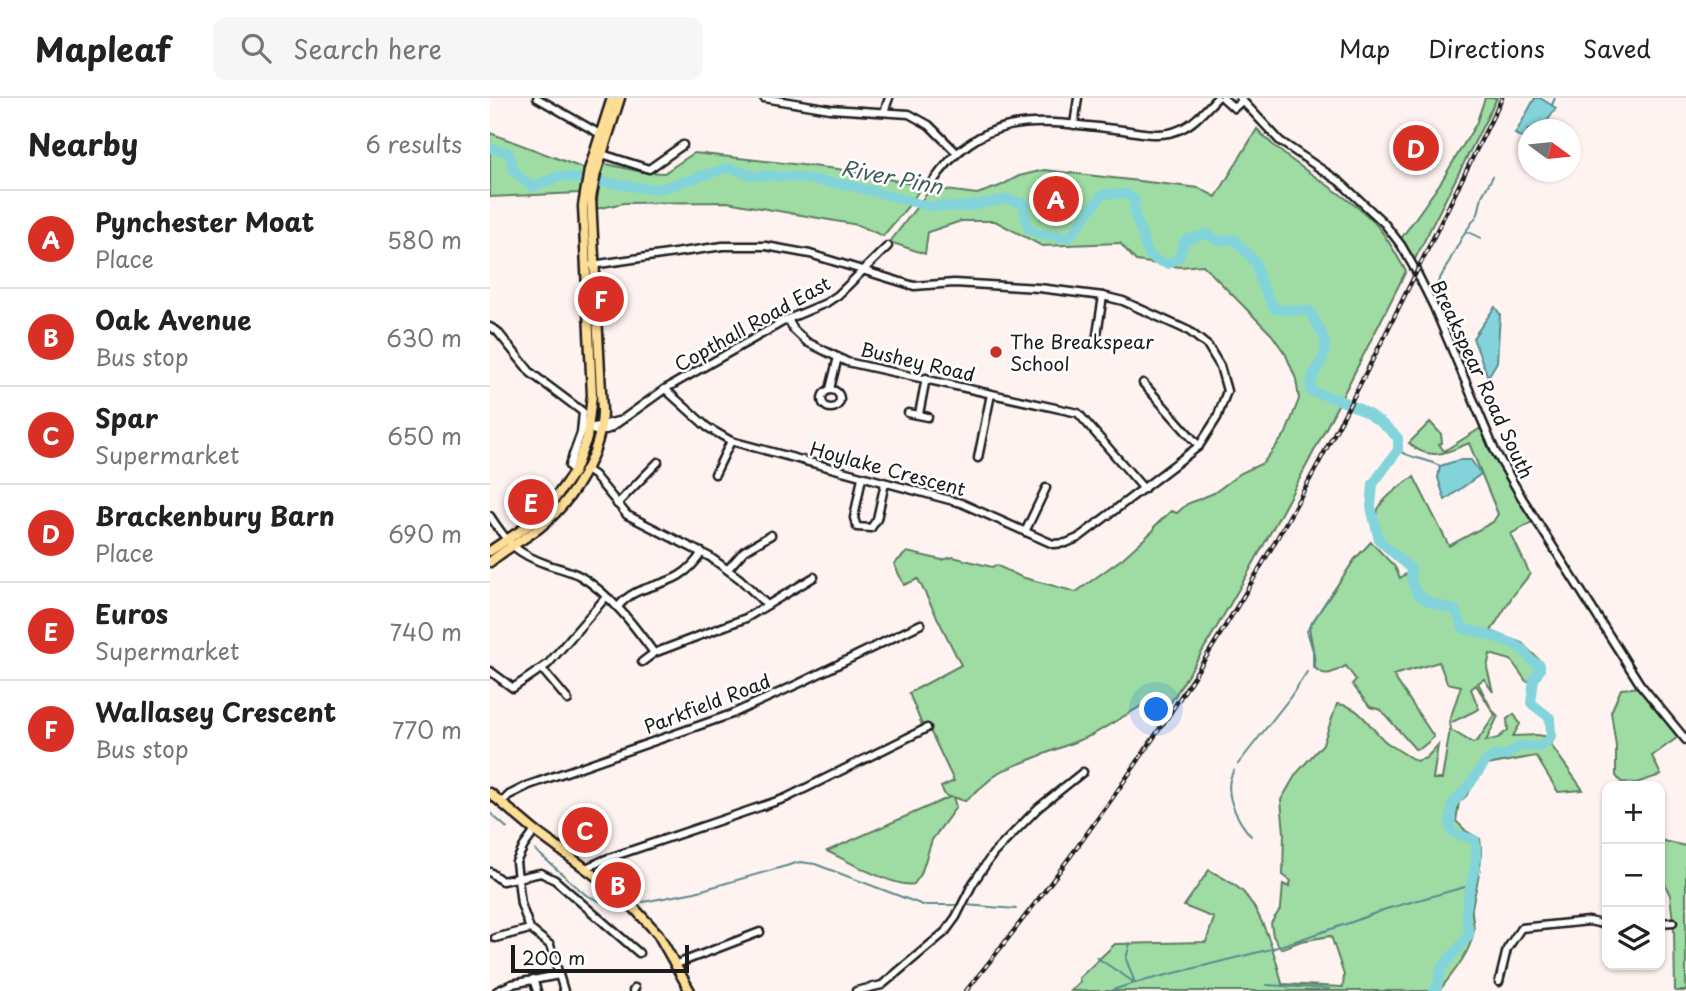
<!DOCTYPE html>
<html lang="en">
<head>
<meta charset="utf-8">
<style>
	:root { --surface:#fff; --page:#f6f6f6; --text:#222; --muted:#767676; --line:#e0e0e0; --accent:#d93025 }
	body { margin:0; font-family:"Playpen Sans",sans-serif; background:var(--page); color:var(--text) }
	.controls { position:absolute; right:21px; bottom:21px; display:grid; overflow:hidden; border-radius:14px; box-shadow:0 2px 5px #0004 }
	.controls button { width:63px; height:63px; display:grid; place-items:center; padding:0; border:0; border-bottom:2px solid var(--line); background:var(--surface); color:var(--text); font:35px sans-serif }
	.compass { position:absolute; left:1028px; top:21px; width:63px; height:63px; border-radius:50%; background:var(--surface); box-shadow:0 2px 5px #0004; rotate:105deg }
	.scale { position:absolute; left:21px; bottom:18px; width:178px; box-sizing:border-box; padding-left:7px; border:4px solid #1c1c1c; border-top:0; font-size:19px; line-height:24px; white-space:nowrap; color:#1c1c1c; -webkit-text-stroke:5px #fff; paint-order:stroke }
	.you { position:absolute; left:667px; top:612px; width:24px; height:24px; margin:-18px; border:5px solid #fff; border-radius:50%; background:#1a73e8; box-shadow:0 0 0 10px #1a73e833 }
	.badge { display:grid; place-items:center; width:46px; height:46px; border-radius:50%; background:var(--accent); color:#fff; font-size:23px; font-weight:700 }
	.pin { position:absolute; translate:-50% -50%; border:4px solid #fff; box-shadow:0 2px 7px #0006 }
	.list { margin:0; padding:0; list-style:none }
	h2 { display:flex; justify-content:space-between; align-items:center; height:91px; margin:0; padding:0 28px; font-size:30px }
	h2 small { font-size:23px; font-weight:400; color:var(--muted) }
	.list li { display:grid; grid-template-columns:46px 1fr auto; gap:21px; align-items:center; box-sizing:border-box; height:98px; padding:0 28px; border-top:2px solid var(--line) }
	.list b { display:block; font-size:26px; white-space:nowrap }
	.list p { margin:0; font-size:23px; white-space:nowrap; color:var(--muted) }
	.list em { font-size:23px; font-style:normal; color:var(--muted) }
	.icon { flex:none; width:38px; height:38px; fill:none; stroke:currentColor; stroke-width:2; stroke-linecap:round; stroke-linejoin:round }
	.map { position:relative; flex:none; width:1196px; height:893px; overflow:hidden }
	header { display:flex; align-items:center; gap:42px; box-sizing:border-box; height:98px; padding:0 35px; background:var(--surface); border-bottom:2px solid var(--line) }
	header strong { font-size:33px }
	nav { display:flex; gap:38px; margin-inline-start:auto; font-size:24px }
	.search { width:490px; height:63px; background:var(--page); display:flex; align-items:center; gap:18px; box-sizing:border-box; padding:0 24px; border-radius:14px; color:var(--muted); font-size:26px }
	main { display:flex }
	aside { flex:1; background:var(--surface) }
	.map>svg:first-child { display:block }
</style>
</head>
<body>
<header>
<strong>Mapleaf</strong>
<div class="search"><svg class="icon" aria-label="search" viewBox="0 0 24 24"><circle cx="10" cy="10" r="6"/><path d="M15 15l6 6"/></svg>Search here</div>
<nav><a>Map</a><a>Directions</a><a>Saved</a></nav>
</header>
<main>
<aside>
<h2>Nearby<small>6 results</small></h2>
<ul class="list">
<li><span class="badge">A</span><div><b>Pynchester Moat</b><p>Place</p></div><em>580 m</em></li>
<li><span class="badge">B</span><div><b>Oak Avenue</b><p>Bus stop</p></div><em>630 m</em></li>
<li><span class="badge">C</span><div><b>Spar</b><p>Supermarket</p></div><em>650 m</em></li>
<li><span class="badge">D</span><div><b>Brackenbury Barn</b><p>Place</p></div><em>690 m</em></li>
<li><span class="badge">E</span><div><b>Euros</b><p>Supermarket</p></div><em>740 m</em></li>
<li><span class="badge">F</span><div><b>Wallasey Crescent</b><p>Bus stop</p></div><em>770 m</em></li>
</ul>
</aside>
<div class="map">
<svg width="1196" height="893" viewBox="0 0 1196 893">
	<rect width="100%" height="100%" fill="#fff3f1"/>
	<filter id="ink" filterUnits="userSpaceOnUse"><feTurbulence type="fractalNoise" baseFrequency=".0143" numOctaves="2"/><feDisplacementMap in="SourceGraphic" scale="14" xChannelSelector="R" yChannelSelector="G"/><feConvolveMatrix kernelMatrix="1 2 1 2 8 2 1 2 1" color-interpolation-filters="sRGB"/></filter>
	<g filter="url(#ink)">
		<g fill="#9edca4" stroke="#5d7c60" stroke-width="2" fill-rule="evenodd">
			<path d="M995,0H1007L923,165L908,145L951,84L986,26Z"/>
			<path d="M767,31C800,68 847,88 883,123C896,136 906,157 916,173C838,328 761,481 667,626L653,607L602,637L509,674L475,703L463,699L466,709L442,742L431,776L424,786C407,791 355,762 337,753L460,699L455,697L451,689L464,683L437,626L432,627L419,595L471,567L428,481L414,487L404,466L417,454L452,462L463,459L502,469L506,467L531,479L586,494L633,460L664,432V429L681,413L687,415L697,406L724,395L751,375L773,365L796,335L809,301L806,281L796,257L782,237L713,167L690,169L646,163L630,145L552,148L505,123H471L438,134L435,156L400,144L441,90L487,96L510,88L529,78L554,72L709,90L726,99Z"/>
			<path d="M0,35L95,71L90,95L0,99Z"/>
			<path d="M204,55L348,71L432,88L420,106L393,138L368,127L237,104L134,105L106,111L112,65L152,74L174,75Z"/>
			<path d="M940,324L951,336L952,345L949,346L954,353L991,330L1017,382L1042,424L1021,436L1040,476L1022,499L1001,533L1032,545L1053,566V573L1047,584L1036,583L1021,562L1000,556L997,570L1003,594L994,581L988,585L1002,612L1008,618L996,643L1008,640L1018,632L1017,621L1024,616L1030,626L1023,638L1048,637L1064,640L1061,647L1093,692L1068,694L1046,658L997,667L976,698L969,704L966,723L976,733L990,741C994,764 986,787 982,810C981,820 986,827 983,837C978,858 962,876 949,893H581L590,884L589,880L625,846L716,844L724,820L694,808L719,772C730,778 742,784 752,793C772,814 786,858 792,886L853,889L854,877L841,838L811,843L791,851L783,838L781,825L791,810L793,786L799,789L801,783L793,777L794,735L791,702L806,676L833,646L847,606C871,607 880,631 896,644C906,651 916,657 926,663L936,660L948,647L943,681H952L960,631L959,624L971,588L957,585L949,564L903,577L944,639L931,650L925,651L891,612L880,609L862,586L866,582L856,568C845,573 836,581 825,570C825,555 821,544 819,529L865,461L881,444L905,469L910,480L923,471C918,461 906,458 898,450C890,441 882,419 890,408C895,399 915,384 924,379L959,448L1003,424L1008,416L979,345C956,355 939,364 919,345ZM986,587L1005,617L988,642L983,645L961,632L960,625L989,611L981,591Z"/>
			<path d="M1152,589L1188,639L1162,658L1171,677L1146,685L1131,684L1126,678V648L1121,614L1131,591Z"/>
			<path d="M1170,742L1196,748V893H1185L1184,833L1180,797L1170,776Z"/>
		</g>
		<g fill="#83d4da" stroke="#5a8a8e" stroke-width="2">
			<path d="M1045,0H1050L1066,10L1052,31L1038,32V43L1025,36Z"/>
			<path d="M1005,209L1010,216L1007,264L998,279L983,240Z"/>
			<path d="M969,362H981L991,376L955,402L948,380L950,368Z"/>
		</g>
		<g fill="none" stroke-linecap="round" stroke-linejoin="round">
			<g stroke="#5a8a8e" stroke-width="2">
				<path d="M1062,7L1065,0"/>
				<path d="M561,86L548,87L551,120L584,118L581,85L568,86"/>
				<path d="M991,140L976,133L988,116L992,98L1003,78"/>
				<path d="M946,188L975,134"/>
				<path d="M908,352C919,360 937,361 950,368"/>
				<path d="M823,570V553L817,533L838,500"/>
				<path d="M748,666L799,601L817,574"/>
				<path d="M744,672C731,693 747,722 761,738"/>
				<path d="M0,715L17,730"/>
				<path d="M45,752L96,797L127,811"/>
				<path d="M153,804L205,794L310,764L325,766L433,807H469"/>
				<path d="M475,807L526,811"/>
				<path d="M606,859L645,885L781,851L862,824L896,811L982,787"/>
				<path d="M777,887L839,891"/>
				<path d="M622,892L645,885L636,861L640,845"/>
			</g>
			<path stroke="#83d4da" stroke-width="10" d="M0,50L19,55L23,72L42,89L69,78L162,91L173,90L237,70L262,77L305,79L362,88L438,108L474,109L517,101L535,106V118L538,130L548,136L579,140L613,96H637L645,102C643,116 646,122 651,134C658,154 654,159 678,166L689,159L695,142L716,136L730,143L744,141L766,165L771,185L784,211L820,213C824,223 834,235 835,245C838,263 817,276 821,294C855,301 884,315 908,340V352L883,386L881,409L889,442L921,471C920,503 940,504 965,512L974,531C989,534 1015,541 1029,549C1039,554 1036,562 1050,567V572L1044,581L1041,605L1060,620L1061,637L1058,643L1050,649L1029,648L1017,657L1004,658L996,663L980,686L962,706L960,730L963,735L985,742C991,768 974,797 976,821C977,827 980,830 979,837L951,871L947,889L943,893"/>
			<g stroke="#1c1c1c" stroke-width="11">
				<g id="minor">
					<path d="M47,0L110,36"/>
					<path d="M274,0L340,11L419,16L439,27L466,54"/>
					<path d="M733,0L744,10L752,3"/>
					<path d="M750,0L790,43L850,84L894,125L911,147L926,173L944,209L1005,353L1032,400L1150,586L1196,642"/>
					<path d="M394,14L399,0"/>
					<path d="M584,27L588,0"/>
					<path d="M112,56L159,71L193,47"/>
					<path d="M442,85C494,9 552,23 633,32C653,35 672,40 691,31C705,25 716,11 727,0"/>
					<path d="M102,167L233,148H276L320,156L424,188L464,185L549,190L613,198L633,203L699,233L718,248L730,268L737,293L727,320L709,348L588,440L576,445L563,446L471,405L241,343L217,329L175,291"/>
					<path d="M298,221L304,232L317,244L357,264L588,315L654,391"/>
					<path d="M0,229L7,233L41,275L93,314L91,335L79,368L84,374"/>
					<path d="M606,243L613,198"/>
					<path d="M653,285L709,348"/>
					<path d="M340,291L348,259"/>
					<circle cx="341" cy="301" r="9"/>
					<path d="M418,315L438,319"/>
					<path d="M429,316L436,280"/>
					<path d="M93,329L108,334L119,331L175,291L298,221L336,205L348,197L398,148"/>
					<path d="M100,330L128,323"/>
					<path d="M488,360L501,296"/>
					<path d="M95,371L104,377L137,417L220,459L250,481L277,507"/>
					<path d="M225,376L241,343"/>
					<path d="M372,379L364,420L367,429L381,430L387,421L395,385"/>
					<path d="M127,406L168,364"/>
					<path d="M0,418C18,446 27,456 59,467C69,470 81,473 90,478C121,497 143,526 164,555L256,520L324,479"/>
					<path d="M535,434L556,390"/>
					<path d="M238,471L254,453L281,437"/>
					<path d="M128,509C151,479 187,496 212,454"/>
					<path d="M152,564L164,555"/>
					<path d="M52,571L78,602"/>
					<path d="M0,573L23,590L58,566L116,499"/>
					<path d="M11,705L19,697L39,687L242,616L308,586L431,526"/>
					<path d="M45,733L34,748L26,764L31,806L40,831L60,847L74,893"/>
					<path d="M96,770L116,761L296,700L437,630"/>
					<path d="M0,774L12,783L51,775L65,782L149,855"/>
					<path d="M1170,825L1183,824"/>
					<path d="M5,840L40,831"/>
					<path d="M184,867L270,834"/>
					<path d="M43,881L47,893"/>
					<path d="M1009,884L1017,851L1031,830L1099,823L1117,827"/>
					<path d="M7,893L22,886L69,877"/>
					<path d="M143,893L145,890"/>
					<path d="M366,893L392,887L455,834L466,819L483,785L503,756L548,710L593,674"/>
				</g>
			</g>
			<g stroke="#1c1c1c" stroke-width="13">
				<g id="major">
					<path d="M0,453L39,427L58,410L84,374L97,340L102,297L93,108L99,72L122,0"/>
					<path d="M0,464C15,451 33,442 49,430C82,404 112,355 112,313L101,100L106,75L130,0"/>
					<path d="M0,695L45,733L133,798L168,836L200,893"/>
				</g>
			</g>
			<use href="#minor" stroke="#fff" stroke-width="6"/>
			<use href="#major" stroke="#fedd96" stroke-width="8"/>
			<g stroke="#1c1c1c" stroke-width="4.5">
				<path id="rail" d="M476,893C595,747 702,592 794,428C873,288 941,143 1012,0"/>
			</g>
			<use href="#rail" stroke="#fff" stroke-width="2" stroke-dasharray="5" stroke-linecap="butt"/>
		</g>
	</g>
	<circle fill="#c8321e" stroke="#fff" stroke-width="2.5" cx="506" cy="254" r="7"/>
	<g text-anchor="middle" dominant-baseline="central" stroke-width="5" stroke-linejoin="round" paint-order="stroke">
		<g font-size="19" fill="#1c1c1c" stroke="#fff">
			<text transform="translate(262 225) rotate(-29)">Copthall Road East</text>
			<text transform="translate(428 263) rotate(13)">Bushey Road</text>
			<text transform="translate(993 281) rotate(65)">Breakspear Road South</text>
			<text transform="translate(398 370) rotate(15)">Hoylake Crescent</text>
			<text transform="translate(217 605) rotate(-21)">Parkfield Road</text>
		</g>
		<g font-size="19" fill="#1c1c1c" stroke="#fff" text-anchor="start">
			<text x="520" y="243">The Breakspear<tspan x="520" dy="22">School</tspan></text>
		</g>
		<g font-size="21" font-style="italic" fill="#405c5e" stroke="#fff">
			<text transform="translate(402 78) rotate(11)">River Pinn</text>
		</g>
	</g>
</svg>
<div class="controls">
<button>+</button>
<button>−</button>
<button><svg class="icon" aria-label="layers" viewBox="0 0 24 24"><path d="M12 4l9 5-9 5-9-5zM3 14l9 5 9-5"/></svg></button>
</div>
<svg class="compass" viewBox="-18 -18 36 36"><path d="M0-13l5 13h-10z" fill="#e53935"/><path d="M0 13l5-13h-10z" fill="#767676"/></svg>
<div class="scale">200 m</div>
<div class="you"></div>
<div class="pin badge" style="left:566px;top:101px">A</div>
<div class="pin badge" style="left:128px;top:787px">B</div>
<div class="pin badge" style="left:95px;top:732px">C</div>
<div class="pin badge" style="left:926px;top:50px">D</div>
<div class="pin badge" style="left:41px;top:404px">E</div>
<div class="pin badge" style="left:111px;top:201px">F</div>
</div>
</main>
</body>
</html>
